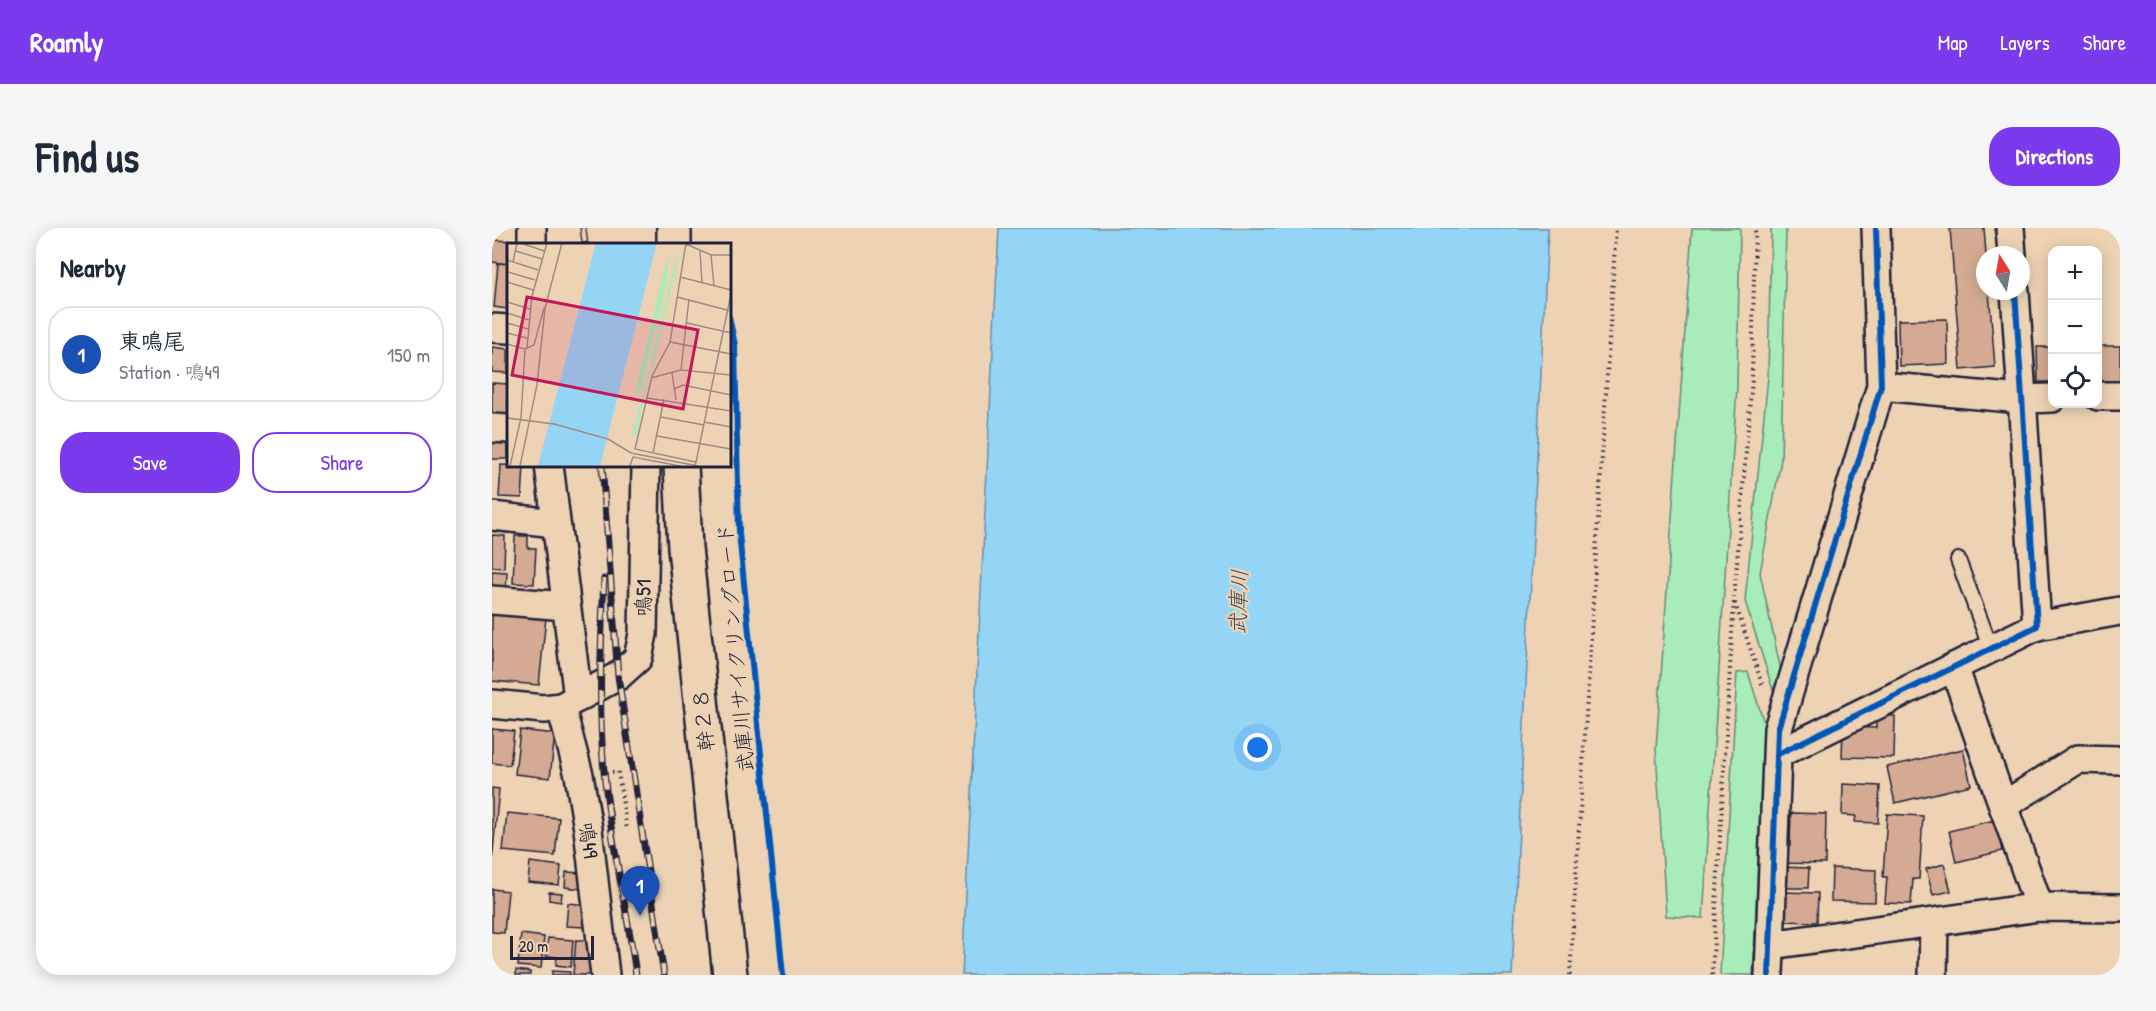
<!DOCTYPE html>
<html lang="en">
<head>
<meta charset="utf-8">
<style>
	:root { --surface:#fff; --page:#f6f6f7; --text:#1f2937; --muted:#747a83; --line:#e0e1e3; --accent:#7c3aed }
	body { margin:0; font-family:"Patrick Hand","Klee One",sans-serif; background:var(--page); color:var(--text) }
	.controls { position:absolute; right:18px; top:18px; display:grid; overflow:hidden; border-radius:12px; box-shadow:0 3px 15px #0003 }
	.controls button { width:54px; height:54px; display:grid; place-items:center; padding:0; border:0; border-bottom:2px solid var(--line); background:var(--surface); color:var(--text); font:30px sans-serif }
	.compass { position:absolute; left:1484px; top:18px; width:54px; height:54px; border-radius:50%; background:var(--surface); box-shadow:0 3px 15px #0003; rotate:349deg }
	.scale { position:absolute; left:18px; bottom:15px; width:84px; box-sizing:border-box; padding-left:6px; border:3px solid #22223b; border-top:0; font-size:16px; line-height:21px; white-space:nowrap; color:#22223b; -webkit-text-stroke:4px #edd3b4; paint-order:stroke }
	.you { position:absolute; left:766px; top:520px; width:21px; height:21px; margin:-15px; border:4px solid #fff; border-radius:50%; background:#1a73e8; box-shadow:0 0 0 9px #1a73e833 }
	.badge { display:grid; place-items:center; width:39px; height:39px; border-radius:50%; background:var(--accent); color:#fff; font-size:20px; font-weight:700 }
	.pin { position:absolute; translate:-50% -50px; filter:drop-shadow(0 2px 3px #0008) }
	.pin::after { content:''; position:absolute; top:32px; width:21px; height:18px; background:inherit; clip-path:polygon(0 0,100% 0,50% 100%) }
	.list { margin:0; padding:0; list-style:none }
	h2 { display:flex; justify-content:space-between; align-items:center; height:78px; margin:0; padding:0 24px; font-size:26px }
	h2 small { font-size:20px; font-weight:400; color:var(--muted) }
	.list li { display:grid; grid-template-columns:39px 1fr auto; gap:18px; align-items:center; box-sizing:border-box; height:96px; margin:0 12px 12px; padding:0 12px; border:2px solid var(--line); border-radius:24px }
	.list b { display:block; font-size:22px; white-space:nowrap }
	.list p { margin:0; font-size:20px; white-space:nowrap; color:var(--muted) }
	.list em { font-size:20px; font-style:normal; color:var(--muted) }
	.actions { display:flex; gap:12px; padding:18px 24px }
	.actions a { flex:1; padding:14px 0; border:2px solid var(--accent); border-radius:24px; text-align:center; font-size:21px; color:var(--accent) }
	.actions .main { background:var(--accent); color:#fff }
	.icon { flex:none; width:33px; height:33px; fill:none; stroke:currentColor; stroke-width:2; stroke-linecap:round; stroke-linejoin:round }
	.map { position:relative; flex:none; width:1628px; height:747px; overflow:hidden; border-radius:24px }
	header { display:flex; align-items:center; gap:36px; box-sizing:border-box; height:84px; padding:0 30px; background:var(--accent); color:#fff }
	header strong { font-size:28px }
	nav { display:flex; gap:33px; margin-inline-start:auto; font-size:21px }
	.intro { display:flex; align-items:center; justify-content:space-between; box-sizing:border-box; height:144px; padding:0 36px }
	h1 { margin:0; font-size:42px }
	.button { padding:15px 27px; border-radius:24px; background:var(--accent); color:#fff; font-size:21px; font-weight:700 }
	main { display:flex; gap:36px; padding:0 36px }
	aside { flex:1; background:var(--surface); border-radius:24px; box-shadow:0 3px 15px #0003 }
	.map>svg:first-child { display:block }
</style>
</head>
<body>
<header>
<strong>Roamly</strong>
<nav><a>Map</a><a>Layers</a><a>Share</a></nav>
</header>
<div class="intro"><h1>Find us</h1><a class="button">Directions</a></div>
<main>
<aside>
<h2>Nearby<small></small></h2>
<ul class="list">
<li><span class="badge" style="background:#1a4fb4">1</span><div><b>東鳴尾</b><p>Station · 鳴49</p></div><em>150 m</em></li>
</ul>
<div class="actions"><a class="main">Save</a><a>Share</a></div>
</aside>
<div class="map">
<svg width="1628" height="747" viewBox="0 0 1628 747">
	<rect width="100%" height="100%" fill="#edd3b4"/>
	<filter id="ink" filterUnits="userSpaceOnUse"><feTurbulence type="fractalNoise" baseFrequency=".0167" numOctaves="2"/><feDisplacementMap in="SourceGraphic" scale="12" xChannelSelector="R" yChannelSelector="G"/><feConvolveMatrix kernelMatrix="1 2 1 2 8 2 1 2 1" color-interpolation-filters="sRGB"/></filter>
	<g filter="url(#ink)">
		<g fill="#a8edb9" stroke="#65887a" stroke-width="1.5">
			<path d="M1200,0H1248L1245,159L1211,690L1174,688L1164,521Z"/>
			<path d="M1279,0H1294L1289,232L1268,345L1289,443L1281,462L1253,373L1276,149Z"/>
			<path d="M1256,444L1272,495L1261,747H1228L1245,445Z"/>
		</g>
		<path fill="#94d5f6" stroke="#668dab" stroke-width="1.5" d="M507,0H1056L1020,747H470Z"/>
		<g fill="#d4ab92" stroke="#22223b" stroke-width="1.5">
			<path d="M1458,0H1492L1494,27L1493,63H1497L1503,139L1469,142Z"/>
			<path d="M0,12L21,13V16H16V36L0,34Z"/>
			<path d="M6,35L16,36L15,81L2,79Z"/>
			<path d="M1455,91L1456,136L1407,138L1406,92Z"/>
			<rect x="1606" y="118" width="22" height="35"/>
			<path d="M0,119L16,121V145L0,144Z"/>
			<path d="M1545,119H1560V154H1546Z"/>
			<path d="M0,155L16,156V191L0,190Z"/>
			<path d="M0,212L16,213V231H0Z"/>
			<path d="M9,237L32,238L30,270L7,269Z"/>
			<path d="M0,307L13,308L12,340L0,339Z"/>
			<path d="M23,308H36V320H44L42,356L21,355Z"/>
			<path d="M0,343L15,344L14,365L0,364Z"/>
			<path d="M0,384L54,389L47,457L0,453Z"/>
			<path d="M1384,487L1403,488L1402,530L1350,529L1351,499L1384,500Z"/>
			<path d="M0,501L22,503L18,537L0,535Z"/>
			<path d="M28,502L63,506L58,550L23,546Z"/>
			<path d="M1471,521L1479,557L1403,575L1395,539Z"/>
			<path d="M1351,556L1388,558L1386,595L1363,594L1364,588L1350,587Z"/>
			<path d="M0,560L7,561L0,634Z"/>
			<path d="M15,585L67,590L63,628L11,623Z"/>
			<path d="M1299,585L1334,586L1333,636L1288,635L1289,618H1298Z"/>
			<path d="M1395,586L1431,588L1427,651H1421L1419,676L1393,675L1395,649H1391Z"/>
			<path d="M1503,592L1510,623L1464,634L1457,603Z"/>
			<path d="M38,634L69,638L67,657L36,654Z"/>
			<path d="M1452,636L1459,663L1441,667L1434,641Z"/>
			<path d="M1289,639L1317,640L1316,660H1288Z"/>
			<path d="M1340,640L1384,642L1383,674L1339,673Z"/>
			<path d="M74,644L90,645L89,661L73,659Z"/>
			<path d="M0,661L16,663L12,705L0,704Z"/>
			<path d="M57,664L70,665L69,674L57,672Z"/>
			<path d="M1289,664L1326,665L1325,694L1288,693Z"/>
			<path d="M76,675L95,677L93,699L74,698Z"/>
			<path d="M29,706L52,709L49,740L26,738Z"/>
			<path d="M56,710L81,712L79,739L64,737L65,729L54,728Z"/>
			<path d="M84,712H94L100,747H81Z"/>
			<path d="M24,742L38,744V747H24Z"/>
			<path d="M60,743L78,744V747H60Z"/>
		</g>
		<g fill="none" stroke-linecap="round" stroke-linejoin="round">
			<g stroke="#22223b" stroke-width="18">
				<path id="service" d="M1466,332L1499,421"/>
			</g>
			<g stroke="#22223b" stroke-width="32">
				<g id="minor">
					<path d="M40,0V16"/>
					<path d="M1518,0L1520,27"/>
					<path d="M0,100L16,101"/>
					<path d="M1389,158L1529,171L1560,170"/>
					<path d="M1606,168H1628"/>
					<path d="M0,200L16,201"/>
					<path d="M57,237L86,470"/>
					<path d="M0,288L63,295"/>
					<path d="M0,372L74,378"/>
					<path d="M1545,398L1628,383"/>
					<path d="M1462,439L1547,679"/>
					<path d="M0,476L52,481L69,479L126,448L146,430L151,406L154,237"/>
					<path d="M69,479L87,547L96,601L113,747"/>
					<path d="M1286,526L1545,398L1523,63"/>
					<path d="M1511,578L1586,531L1628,532"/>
					<path d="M1279,717L1547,679L1628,680"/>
					<path d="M1277,747L1286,501L1389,158L1384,0"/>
					<path d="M1441,747L1442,695"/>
				</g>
			</g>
			<g stroke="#22223b" stroke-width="38">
				<g id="tertiary">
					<path d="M182,16V0"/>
					<path d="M189,237L193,320L238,747"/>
				</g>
			</g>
			<g stroke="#22223b" stroke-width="4" stroke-dasharray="1.5 4.5" stroke-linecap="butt">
				<path d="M237,233L245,239"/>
				<path d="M1243,375L1270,456"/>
				<path d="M114,544H126L135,602"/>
				<path d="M1078,747L1124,0"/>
				<path d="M1220,747L1242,371L1260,151L1263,0"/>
			</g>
			<use href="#service" stroke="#edd3b4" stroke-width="14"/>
			<use href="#minor" stroke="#edd3b4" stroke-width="27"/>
			<use href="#tertiary" stroke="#edd3b4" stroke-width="33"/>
			<g stroke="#22223b" stroke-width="7">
				<g id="rail">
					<path d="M91,0L93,16"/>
					<path d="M110,237L126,448L172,747"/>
					<path d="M112,351C109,415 106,479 112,543C118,612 135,679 144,747"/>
				</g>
			</g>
			<use href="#rail" stroke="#edd3b4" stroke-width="4.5" stroke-dasharray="14" stroke-linecap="butt"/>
			<g stroke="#edd3b4" stroke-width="10">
				<g id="cycleway">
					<path d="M237,89L243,117L247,305L291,747"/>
					<path d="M1286,526L1545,398L1523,63"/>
					<path d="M1277,747L1286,501L1389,158L1384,0"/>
				</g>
			</g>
			<use href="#cycleway" stroke="#0057b8" stroke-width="6"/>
		</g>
	</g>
	<g text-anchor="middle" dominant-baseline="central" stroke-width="4.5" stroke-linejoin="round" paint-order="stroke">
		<g font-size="21" fill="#22223b" stroke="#edd3b4">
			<text transform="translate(151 370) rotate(-89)">鳴51</text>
			<text transform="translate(243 420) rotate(-95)">武庫川サイクリングロード</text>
			<text transform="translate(211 492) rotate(-96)">幹２８</text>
			<text transform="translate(97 612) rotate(82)">鳴49</text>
		</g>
		<g font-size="22" font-style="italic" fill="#394660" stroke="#edd3b4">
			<text transform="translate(746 374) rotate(-88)">武庫川</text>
		</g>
	</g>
	<g transform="translate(15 15)">
		<rect width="224" height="224" fill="#edd3b4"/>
		<path d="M171,6L170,20L145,129L144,119ZM162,8L160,37L133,151L129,150L132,132ZM143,126L129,193L125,192L142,126Z" fill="#a8edb9"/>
		<path d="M89,0H150L93,223H31Z" fill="#94d5f6"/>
		<path fill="none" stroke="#9c8c84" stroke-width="1.5" d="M14,0L37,8M179,0L163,99L145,133L128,206L189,219L188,223M179,1L204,12H224M9,8L35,16M193,8L195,40M204,12L207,43M0,17L31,27M6,19L10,0M1,29L28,37M173,34L224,47M0,39L26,47M170,54L224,68M0,59L23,66M0,70L22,77M0,80L21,86M180,80L224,90M0,90L20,95M163,99L224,111M0,101L18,106L27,102L37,65M20,105L25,53L40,0M174,127L224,132M165,130L169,157M144,135L174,127L182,56M167,146L176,142L224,152M140,155L224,168M154,174L197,182M0,175L47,181L101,196L124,210L191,223M197,179L224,184M150,193L224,206M146,210L157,156M189,219L224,51M3,223L14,175L18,106M13,223L30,142L38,65L55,0M123,223L126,214L173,223"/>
		<path fill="#c2185b" fill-opacity="0.15" stroke="#c2185b" stroke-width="3" d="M20,54L191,87L176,166L5,132Z"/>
		<rect width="224" height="224" fill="none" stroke="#22223b" stroke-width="3"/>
	</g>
</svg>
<div class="controls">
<button>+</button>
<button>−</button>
<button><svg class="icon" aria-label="locate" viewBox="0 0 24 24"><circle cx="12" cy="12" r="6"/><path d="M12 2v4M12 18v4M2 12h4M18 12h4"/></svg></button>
</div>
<svg class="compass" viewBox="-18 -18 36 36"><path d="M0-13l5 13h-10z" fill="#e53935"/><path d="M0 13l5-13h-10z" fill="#747a83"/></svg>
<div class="scale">20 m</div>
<div class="you"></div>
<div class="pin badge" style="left:148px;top:688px;background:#1a4fb4">1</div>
</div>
</main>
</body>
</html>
